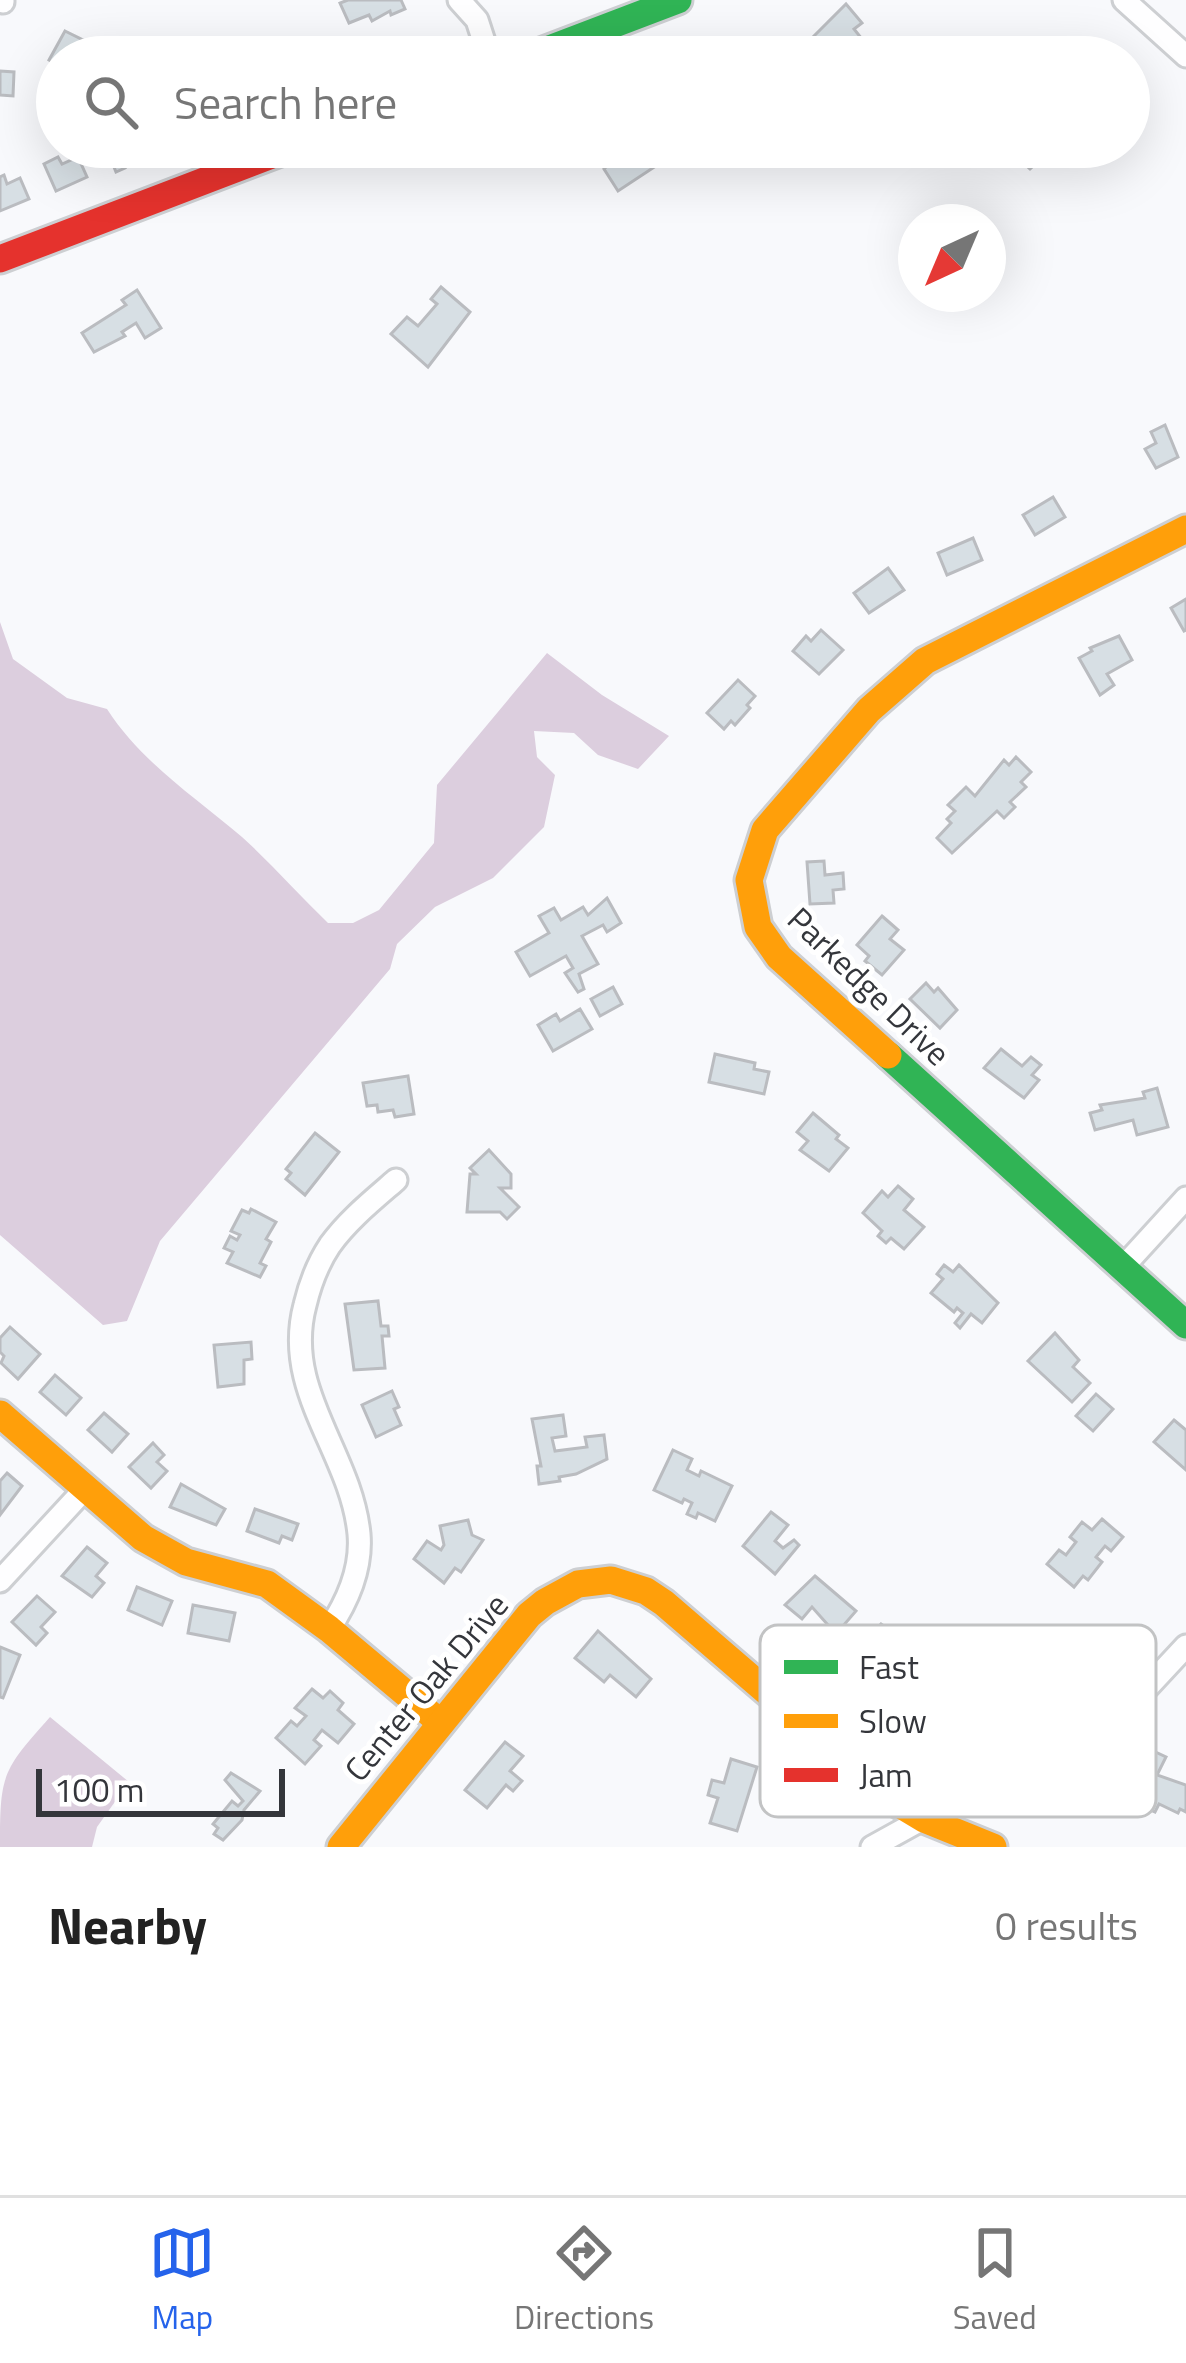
<!DOCTYPE html>
<html lang="en">
<head>
<meta charset="utf-8">
<style>
	:root { --surface:#fff; --page:#f2f2f2; --text:#222; --muted:#767676; --line:#e0e0e0; --accent:#2563eb }
	body { margin:0; font-family:"Titillium Web",sans-serif; background:var(--page); color:var(--text) }
	.compass { position:absolute; left:898px; top:204px; width:108px; height:108px; border-radius:50%; background:var(--surface); box-shadow:0 12px 48px #0002; rotate:224deg }
	.scale { position:absolute; left:36px; bottom:30px; width:249px; box-sizing:border-box; padding-left:12px; border:6px solid #34363b; border-top:0; font-size:33px; line-height:42px; white-space:nowrap; color:#34363b; -webkit-text-stroke:9px #fff; paint-order:stroke }
	.list { margin:0; padding:0; list-style:none }
	h2 { display:flex; justify-content:space-between; align-items:center; height:156px; margin:0; padding:0 48px; font-size:51px }
	h2 small { font-size:39px; font-weight:400; color:var(--muted) }
	.icon { flex:none; width:66px; height:66px; fill:none; stroke:currentColor; stroke-width:2; stroke-linecap:round; stroke-linejoin:round }
	.map { position:relative; flex:none; width:1186px; height:1847px; overflow:hidden }
	.search { position:absolute; background:var(--surface); box-shadow:0 12px 48px #0002; left:36px; right:36px; top:36px; height:132px; display:flex; align-items:center; gap:30px; box-sizing:border-box; padding:0 42px; border-radius:66px; color:var(--muted); font-size:45px }
	.sheet { height:348px; background:var(--surface) }
	nav { display:flex; justify-content:space-around; align-items:center; box-sizing:border-box; height:168px; border-top:3px solid var(--line); background:var(--surface); font-size:33px; color:var(--muted) }
	nav a { display:grid; justify-items:center; gap:6px }
	nav .on { color:var(--accent) }
	.map>svg:first-child { display:block }
</style>
</head>
<body>
<div class="map">
<svg width="1186" height="1847" viewBox="0 0 1186 1847">
	<rect width="100%" height="100%" fill="#f8f9fc"/>
	<g fill="#dccede">
		<path d="M0,622L13,659L67,698L107,709C142,763 194,796 242,837C272,864 299,895 328,923H353L379,910L434,843L437,785L547,653L602,695L669,736L638,769L598,755L574,733L534,731L537,757L555,775L544,827L493,878L435,907L397,944L390,969L160,1241L127,1321L103,1325L0,1235Z"/>
		<path d="M50,1717L129,1782L97,1827L92,1847H0C0,1774 2,1771 50,1717Z"/>
	</g>
	<g fill="#d7dfe4" stroke="#babcc0" stroke-width="3">
		<path d="M348,0H401L405,9L391,15L390,11L372,21L369,15L349,23L340,3Z"/>
		<path d="M846,4L862,23L854,29L862,39L841,57L834,48L818,57L806,44Z"/>
		<path d="M65,31L85,41L76,57H57V65L49,60Z"/>
		<path d="M262,38L268,57H232L229,49Z"/>
		<path d="M0,71L14,72L13,96L0,95Z"/>
		<path d="M106,147H144L146,153L123,163L125,168L116,172Z"/>
		<path d="M628,147H670L674,154L618,191L604,169Z"/>
		<path d="M1021,147H1045L1047,153L1030,169L1014,154Z"/>
		<path d="M58,157L62,164L78,157L87,177L56,191L44,164Z"/>
		<path d="M4,175L7,184L20,178L29,199L0,211V177Z"/>
		<path d="M441,287L470,312L428,367L391,334L407,317L418,326L437,304L431,299Z"/>
		<path d="M137,290L161,328L145,338L136,323L122,332L125,336L94,352L82,333L126,305L122,300Z"/>
		<path d="M1165,425L1178,457L1156,468L1145,449L1156,443L1151,432Z"/>
		<path d="M1053,497L1065,517L1035,535L1023,515Z"/>
		<path d="M973,538L982,560L947,575L938,553Z"/>
		<path d="M888,568L904,590L869,613L854,593Z"/>
		<path d="M1186,599V630L1184,631L1171,608Z"/>
		<path d="M821,630L843,650L819,674L793,651L806,636L811,641Z"/>
		<path d="M1119,636L1132,660L1107,674L1114,685L1100,695L1079,658L1092,651L1090,648Z"/>
		<path d="M738,680L755,696L747,705L750,708L735,725L731,721L724,729L707,713Z"/>
		<path d="M1016,757L1031,772L1021,782L1026,787L1010,802L1015,807L1004,818L997,811L952,853L937,838L951,823L947,819L955,811L948,805L966,787L975,796L1004,760L1009,765Z"/>
		<path d="M824,861L825,875L843,873L844,889L833,890L834,903L810,904L807,862Z"/>
		<path d="M607,898L621,923L607,932L603,925L582,936L598,964L579,974L584,989L578,992L565,973L573,968L566,956L530,976L516,952L549,933L539,916L554,908L561,920L583,907L588,915Z"/>
		<path d="M882,916L898,930L890,939L904,950L882,975L865,961L869,956L857,945Z"/>
		<path d="M926,983L934,992L938,988L957,1010L940,1028L910,999Z"/>
		<path d="M613,987L622,1004L600,1016L591,999Z"/>
		<path d="M580,1009L592,1029L553,1051L538,1025L556,1014L560,1021Z"/>
		<path d="M1001,1049L1022,1066L1031,1057L1041,1065L1032,1075L1039,1080L1024,1098L984,1068Z"/>
		<path d="M715,1054L755,1063L754,1069L769,1072L764,1094L709,1082Z"/>
		<path d="M408,1076L414,1114L395,1117L393,1110L378,1112L377,1105L367,1106L363,1083Z"/>
		<path d="M1157,1088L1168,1127L1137,1135L1133,1120L1095,1130L1090,1113L1102,1110L1100,1105L1145,1098L1143,1092Z"/>
		<path d="M813,1113L839,1135L836,1139L848,1148L829,1171L800,1150L808,1141L797,1132Z"/>
		<path d="M315,1133L339,1152L305,1195L286,1179L291,1173L286,1169Z"/>
		<path d="M489,1150L511,1174V1188H500L519,1207L507,1219L500,1212H467L470,1174H476L470,1168Z"/>
		<path d="M898,1186L913,1199L904,1210L924,1227L904,1249L891,1238L886,1243L878,1236L882,1231L863,1213L882,1191L888,1197Z"/>
		<path d="M251,1209L276,1222L266,1239L271,1242L260,1263L266,1266L260,1277L227,1263L233,1252L224,1248L230,1236L237,1240L240,1235L231,1231L242,1210L249,1213Z"/>
		<path d="M944,1265L953,1272L959,1265L998,1303L982,1323L971,1314L960,1328L955,1323L963,1313L957,1308L954,1312L931,1293L943,1279L937,1274Z"/>
		<path d="M378,1301L381,1326H388L389,1336H382L385,1368L354,1370L345,1304Z"/>
		<path d="M10,1327L40,1354L18,1379L1,1363L4,1356L0,1352V1338Z"/>
		<path d="M1055,1333L1079,1360L1073,1367L1090,1383L1072,1402L1028,1361Z"/>
		<path d="M251,1342L252,1359L244,1360V1384L218,1387L214,1345Z"/>
		<path d="M55,1375L81,1398L66,1415L40,1392Z"/>
		<path d="M392,1391L399,1407L394,1409L401,1425L376,1437L362,1405Z"/>
		<path d="M1096,1394L1113,1409L1093,1431L1076,1416Z"/>
		<path d="M104,1413L128,1434L112,1452L88,1430Z"/>
		<path d="M563,1415L566,1436L552,1438L555,1451L587,1447L585,1437L604,1435L607,1459L576,1474L559,1477L560,1481L539,1484L537,1466H541L532,1419Z"/>
		<path d="M1174,1420L1186,1430V1470L1154,1442Z"/>
		<path d="M153,1443L164,1455L157,1462L167,1471L151,1488L129,1467Z"/>
		<path d="M673,1450L692,1459L687,1470L699,1476L701,1471L732,1486L715,1521L698,1513L696,1518L687,1514L692,1503L684,1499L682,1503L654,1490Z"/>
		<path d="M7,1473L22,1486L0,1515V1481Z"/>
		<path d="M181,1484L225,1509L216,1525L170,1507Z"/>
		<path d="M255,1509L298,1524L292,1540L282,1536L279,1543L247,1531Z"/>
		<path d="M771,1512L788,1525L775,1541L783,1548L794,1540L799,1545L775,1574L743,1546Z"/>
		<path d="M1102,1519L1123,1537L1111,1551L1105,1546L1096,1557L1102,1562L1088,1580L1083,1576L1074,1587L1047,1564L1059,1550L1066,1555L1076,1542L1070,1537L1082,1522L1092,1530Z"/>
		<path d="M468,1520L472,1535L483,1540L461,1572L455,1568L444,1583L414,1559L427,1541L441,1550L444,1545L440,1526Z"/>
		<path d="M87,1547L107,1563L96,1576L104,1583L92,1597L62,1576Z"/>
		<path d="M815,1576L856,1611L836,1634L812,1607L802,1619L785,1605Z"/>
		<path d="M137,1587L172,1601L162,1625L128,1610Z"/>
		<path d="M37,1596L55,1612L41,1627L47,1633L36,1645L12,1622Z"/>
		<path d="M193,1605L235,1613L229,1641L188,1633Z"/>
		<path d="M881,1624L901,1638L908,1631L917,1639L911,1645L919,1652L901,1673L896,1669L890,1676L873,1663L868,1669L852,1656Z"/>
		<path d="M598,1631L651,1679L636,1697L610,1675L604,1682L575,1658Z"/>
		<path d="M0,1647L20,1655L3,1698L0,1697Z"/>
		<path d="M312,1689L323,1698L330,1691L343,1703L338,1710L354,1724L338,1743L322,1730L314,1740L321,1746L305,1764L276,1738L291,1721L297,1726L306,1716L295,1708Z"/>
		<path d="M505,1742L523,1756L510,1771L522,1781L513,1791L506,1785L487,1808L465,1790Z"/>
		<path d="M1147,1748L1166,1757L1157,1775L1186,1785V1812L1180,1809L1178,1813L1159,1804L1155,1812L1142,1806L1148,1793L1130,1784Z"/>
		<path d="M731,1759L757,1767L737,1831L710,1823L718,1798L708,1795L712,1780L724,1783Z"/>
		<path d="M231,1773L260,1791L244,1810L242,1820L223,1840L214,1834L218,1828L213,1824L232,1801L238,1806L243,1801L225,1780Z"/>
	</g>
	<g fill="none" stroke-linecap="round" stroke-linejoin="round">
		<g stroke="#cdcfd2" stroke-width="27">
			<g id="street">
				<path d="M3,0V2"/>
				<path d="M459,0L477,20L489,57"/>
				<path d="M1124,0L1186,56"/>
				<path d="M1123,1267L1186,1198"/>
				<path d="M0,1581L84,1490"/>
				<path d="M329,1629C347,1602 362,1568 359,1534C351,1452 282,1391 305,1305C310,1284 318,1263 330,1245C348,1220 373,1200 396,1180"/>
				<path d="M872,1847L1109,1716L1145,1690L1186,1646"/>
			</g>
		</g>
		<g stroke="#cdcfd2" stroke-width="33">
			<g id="fast">
				<path d="M528,57L678,0"/>
				<path d="M888,1055L1186,1325"/>
			</g>
		</g>
		<g stroke="#cdcfd2" stroke-width="33">
			<g id="slow">
				<path d="M888,1055L779,957L758,927L749,880L765,830L869,710L925,661L1186,529"/>
				<path d="M0,1414L143,1538L186,1562L267,1584L329,1629L441,1723"/>
				<path d="M341,1847L529,1615L545,1602L578,1584L611,1580L646,1591L664,1603L894,1801L924,1819L993,1847"/>
			</g>
		</g>
		<g stroke="#cdcfd2" stroke-width="33">
			<path id="jam" d="M0,259L293,147"/>
		</g>
		<use href="#street" stroke="#fefeff" stroke-width="21"/>
		<use href="#fast" stroke="#30b455" stroke-width="27"/>
		<use href="#slow" stroke="#ff9f0a" stroke-width="27"/>
		<use href="#jam" stroke="#e5322d" stroke-width="27"/>
	</g>
	<g text-anchor="middle" dominant-baseline="central" stroke-width="10" stroke-linejoin="round" paint-order="stroke">
		<g font-size="33" fill="#34363b" stroke="#fff">
			<text transform="translate(869 986) rotate(44)">Parkedge Drive</text>
			<text transform="translate(426 1687) rotate(-50)">Center Oak Drive</text>
		</g>
	</g>
	<rect x="760" y="1625" width="396" height="192" rx="18" fill="#fff" stroke="#c2c3c4" stroke-width="3"/>
	<rect x="784" y="1660" width="54" height="14" fill="#30b455"/>
	<rect x="784" y="1714" width="54" height="14" fill="#ff9f0a"/>
	<rect x="784" y="1768" width="54" height="14" fill="#e5322d"/>
	<g font-size="33" fill="#34363b">
		<text x="859" y="1679">Fast</text>
		<text x="859" y="1733">Slow</text>
		<text x="859" y="1787">Jam</text>
	</g>
</svg>
<svg class="compass" viewBox="-18 -18 36 36"><path d="M0-13l5 13h-10z" fill="#e53935"/><path d="M0 13l5-13h-10z" fill="#767676"/></svg>
<div class="scale">100 m</div>
<div class="search"><svg class="icon" aria-label="search" viewBox="0 0 24 24"><circle cx="10" cy="10" r="6"/><path d="M15 15l6 6"/></svg>Search here</div>
</div>
<section class="sheet">
<h2>Nearby<small>0 results</small></h2>
<ul class="list">
</ul>
</section>
<nav>
<a class="on"><svg class="icon" aria-label="map" viewBox="0 0 24 24"><path d="M3 6l6-2 6 2 6-2v14l-6 2-6-2-6 2zM9 4v14M15 6v14"/></svg>Map</a>
<a><svg class="icon" aria-label="directions" viewBox="0 0 24 24"><path d="M12 3l9 9-9 9-9-9zM9 14v-3h6M13 9l2 2-2 2"/></svg>Directions</a>
<a><svg class="icon" aria-label="saved" viewBox="0 0 24 24"><path d="M7 4h10v16l-5-4-5 4z"/></svg>Saved</a>
</nav>
</body>
</html>
